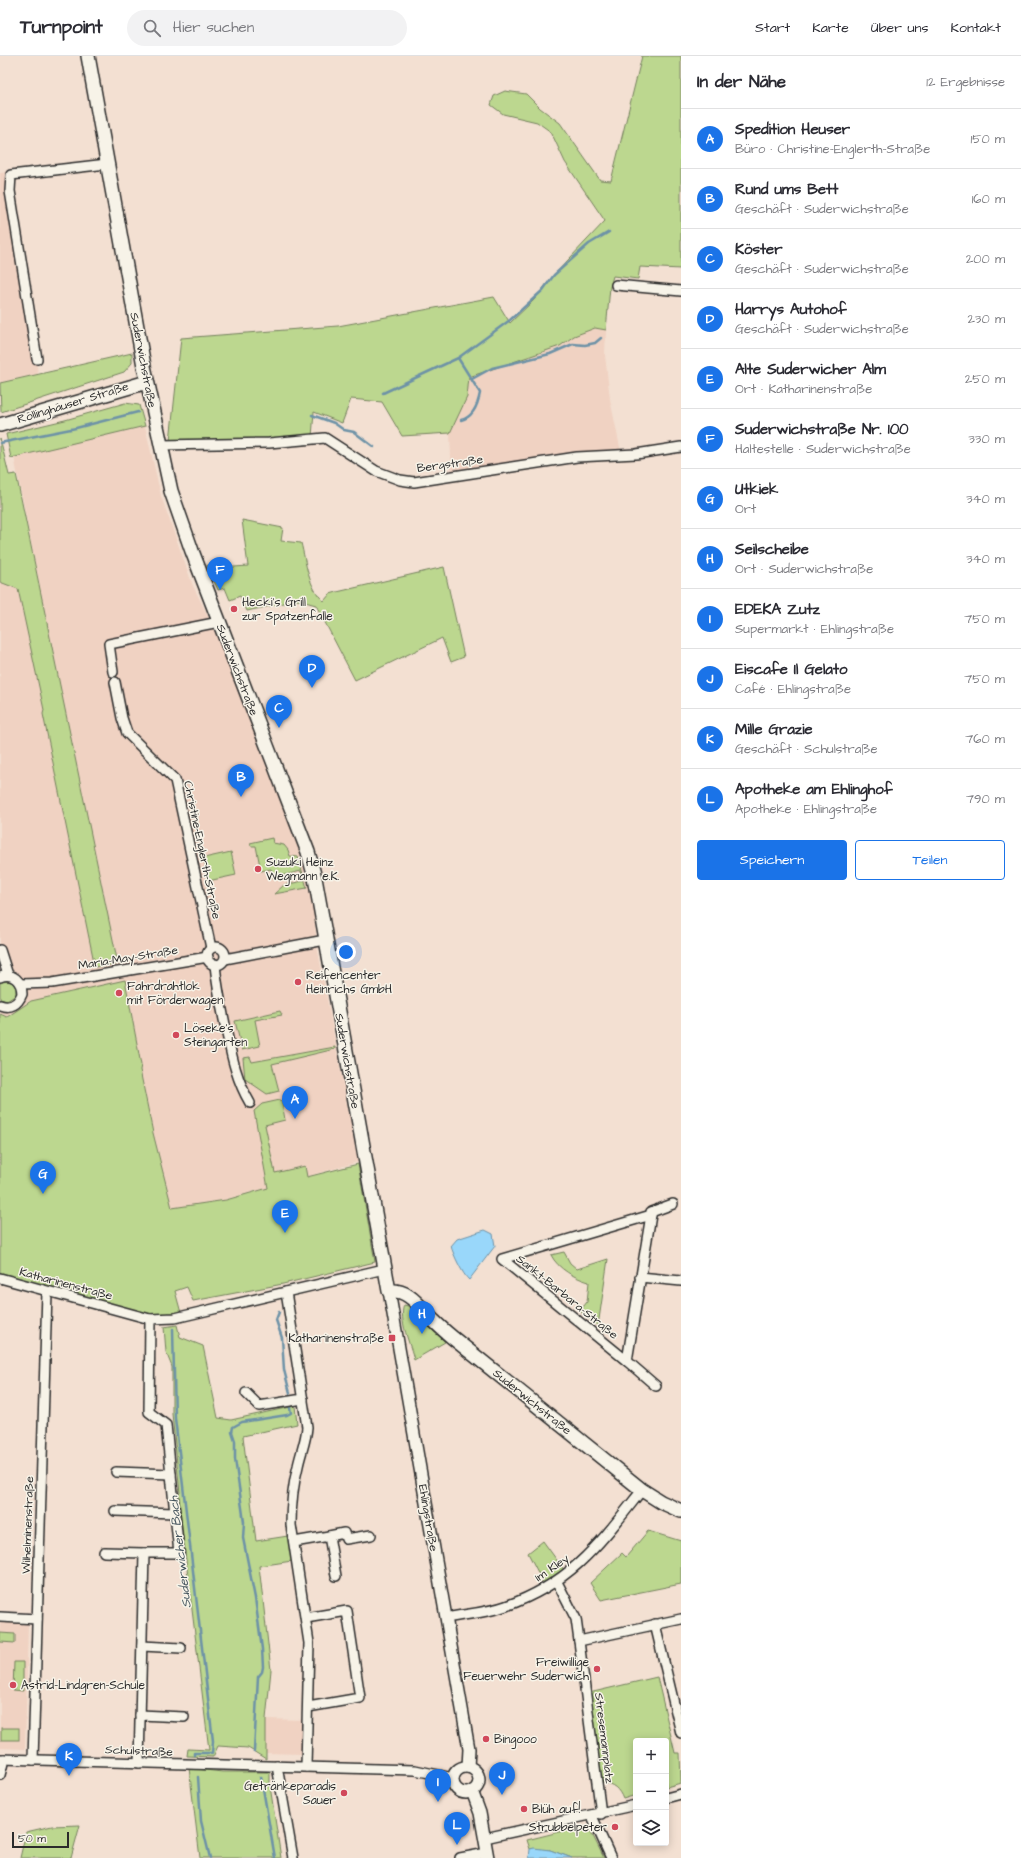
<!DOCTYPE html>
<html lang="de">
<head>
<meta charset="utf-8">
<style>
	:root { --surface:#fff; --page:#f2f2f3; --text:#2b2b33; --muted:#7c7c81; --line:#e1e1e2; --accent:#1a73e8 }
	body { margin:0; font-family:"Architects Daughter",sans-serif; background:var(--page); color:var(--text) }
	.controls { position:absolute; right:12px; bottom:12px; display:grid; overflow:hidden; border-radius:4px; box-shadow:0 2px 10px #0003 }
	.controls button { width:36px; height:36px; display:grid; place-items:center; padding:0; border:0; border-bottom:1px solid var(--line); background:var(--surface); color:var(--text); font:20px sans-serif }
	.scale { position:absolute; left:12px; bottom:10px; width:57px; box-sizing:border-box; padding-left:4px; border:2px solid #2b2b2b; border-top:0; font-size:11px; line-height:14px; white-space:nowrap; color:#2b2b2b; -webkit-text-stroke:3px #f7f3e8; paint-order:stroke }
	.you { position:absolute; left:346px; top:896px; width:14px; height:14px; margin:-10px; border:3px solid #fff; border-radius:50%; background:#1a73e8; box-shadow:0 0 0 6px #1a73e833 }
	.badge { display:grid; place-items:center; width:26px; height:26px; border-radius:50%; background:var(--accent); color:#fff; font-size:13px; font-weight:700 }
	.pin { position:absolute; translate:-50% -33px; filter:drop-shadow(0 1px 2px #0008) }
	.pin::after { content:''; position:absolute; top:21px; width:14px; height:12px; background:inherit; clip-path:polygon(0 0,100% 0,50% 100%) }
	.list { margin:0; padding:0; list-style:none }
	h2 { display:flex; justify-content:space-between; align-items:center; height:52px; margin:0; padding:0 16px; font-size:17px }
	h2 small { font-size:13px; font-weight:400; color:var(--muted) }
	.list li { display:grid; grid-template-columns:26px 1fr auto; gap:12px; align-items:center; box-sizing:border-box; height:60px; padding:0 16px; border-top:1px solid var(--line) }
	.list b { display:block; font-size:15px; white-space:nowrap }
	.list p { margin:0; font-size:13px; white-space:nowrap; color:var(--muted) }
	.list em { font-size:13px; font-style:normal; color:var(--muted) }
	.actions { display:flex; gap:8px; padding:12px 16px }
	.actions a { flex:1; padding:9px 0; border:1px solid var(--accent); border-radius:4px; text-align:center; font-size:14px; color:var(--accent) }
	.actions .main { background:var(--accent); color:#fff }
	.icon { flex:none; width:22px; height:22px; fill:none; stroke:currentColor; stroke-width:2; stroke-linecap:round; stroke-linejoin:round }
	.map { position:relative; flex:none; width:681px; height:1802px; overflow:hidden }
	header { display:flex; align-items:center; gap:24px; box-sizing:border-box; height:56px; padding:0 20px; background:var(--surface); border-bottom:1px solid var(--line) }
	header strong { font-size:19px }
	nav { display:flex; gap:22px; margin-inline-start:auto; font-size:14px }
	.search { width:280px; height:36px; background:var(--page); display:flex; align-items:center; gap:10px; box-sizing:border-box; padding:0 14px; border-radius:22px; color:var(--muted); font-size:15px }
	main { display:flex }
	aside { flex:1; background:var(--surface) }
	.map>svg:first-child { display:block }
</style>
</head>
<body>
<header>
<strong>Turnpoint</strong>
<div class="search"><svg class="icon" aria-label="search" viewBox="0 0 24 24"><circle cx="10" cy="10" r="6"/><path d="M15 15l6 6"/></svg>Hier suchen</div>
<nav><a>Start</a><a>Karte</a><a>Über uns</a><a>Kontakt</a></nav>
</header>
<main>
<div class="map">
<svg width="681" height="1802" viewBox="0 0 681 1802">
	<rect width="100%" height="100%" fill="#f3e0d2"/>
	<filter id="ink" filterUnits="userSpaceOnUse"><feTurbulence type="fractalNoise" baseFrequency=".025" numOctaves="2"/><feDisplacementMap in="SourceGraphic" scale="8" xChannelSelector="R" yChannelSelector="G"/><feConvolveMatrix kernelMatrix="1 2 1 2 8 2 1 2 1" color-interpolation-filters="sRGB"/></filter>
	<g filter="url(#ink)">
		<g fill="#f0d2c2">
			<path d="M8,116L38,318L0,327V117Z"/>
			<path d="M596,272L606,274L605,299L610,343L622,401L461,419L452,423L450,377L467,341L469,321L560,290L574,280Z"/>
			<path d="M145,370L161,440L193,530L238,620L306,808L312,840L317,890L358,1106L224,1144L172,1153L153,1077L140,1014L141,1009L125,925L30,945L7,961L0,958V526L18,533L39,528L14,401Z"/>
			<path d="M0,1565L28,1566L25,1693L0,1692Z"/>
			<path d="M266,1663L304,1664L302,1698L265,1697Z"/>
		</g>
		<g fill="#bcd78f" stroke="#74815d">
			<path d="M642,0H681V213L640,211L638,223L613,220L610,231L606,274L595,272L574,280L560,290L469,321L467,341L450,377L402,380L382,346L351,343L342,367L314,356L312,381L170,385L181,282L338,270L494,241L510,267L534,244L552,221L605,165L565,106L551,76L537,66L503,58L491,49L494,40L505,35L526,38L540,52L560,67L600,124L611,125Z"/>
			<path d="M132,297V307L124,316L1,356L0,327Z"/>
			<path d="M125,347L139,349L145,370L11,402L6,378L65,364Z"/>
			<path d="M0,382L9,419L16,418L118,908L95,911L43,658L44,654L18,533L0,526Z"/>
			<path d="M242,464L283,472L281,485L301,487C306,506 308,532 324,545L330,538L337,536L444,511L464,601L451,606L442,582L355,624L316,549L298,544L247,555L240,540L230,544L225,532L218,534L207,509L221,512L248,510Z"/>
			<path d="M272,782L273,787L284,789L288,794L290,800L298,801L307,832L274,838L284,829L303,825L301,815L273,822L271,813L261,815L256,790H251L250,787Z"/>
			<path d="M231,796L236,819L208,825L204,802Z"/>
			<path d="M125,924L141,1009L140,1014L153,1077L172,1152L226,1144L268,1132L254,1055L262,1048L280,1044L282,1046L285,1064L265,1069L275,1117L305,1110L307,1121L358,1108L375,1206L283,1228L193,1245L187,1231L175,1235L181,1257L148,1260L0,1218V958L7,961L31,945Z"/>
			<path d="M5,925L12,926L16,932V939L7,945L0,943V927Z"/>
			<path d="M280,955L282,959L255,964L260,990L242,994L235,965Z"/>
			<path d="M335,991V993L272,1008L279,1035L267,1038L245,1023L243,1002L250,1001L252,1006Z"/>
			<path d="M564,1196L570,1207L577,1213L608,1203L598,1270L580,1255L587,1246L589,1226C575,1222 558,1213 551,1199Z"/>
			<path d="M404,1249L408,1250L445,1286L414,1304C411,1289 398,1264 404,1249Z"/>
			<path d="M177,1269L180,1281L203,1290L218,1362L231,1364L295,1350L297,1368L243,1380L256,1485L288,1480L292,1505L259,1510L271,1614L266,1663V1703L248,1692L218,1690L213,1701L187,1700L188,1693L209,1694L178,1438L180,1437L172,1358V1311L166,1296L164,1271Z"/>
			<path d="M648,1475L681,1485V1528L601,1544L590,1527L622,1497L626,1501Z"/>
			<path d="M543,1485L564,1514L544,1528L528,1497Z"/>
			<path d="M0,1577L15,1578V1587L0,1586Z"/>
			<path d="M14,1606H23V1635L13,1634Z"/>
			<path d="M657,1621L675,1697H680L681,1727L666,1731V1685H636V1739L623,1743C619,1733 613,1727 602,1727L589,1637Z"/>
			<rect x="1" y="1672" width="18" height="12"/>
			<path d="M189,1712L222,1716H270V1730L281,1802H200Z"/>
			<path d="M80,1769L71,1802H20L26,1776L52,1770Z"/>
			<path d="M583,1770L590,1774L604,1802H572L550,1794L530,1793L527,1784Z"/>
		</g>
		<g fill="#99d7fa" stroke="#6d92a7">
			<path d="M485,1174L493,1178L495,1190L469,1224C463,1219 453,1198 451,1190L457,1183Z"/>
			<path d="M534,1792L550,1794L572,1802H529L530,1793Z"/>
		</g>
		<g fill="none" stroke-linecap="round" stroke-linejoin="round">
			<g stroke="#6d92a7" stroke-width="2.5">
				<path d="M458,302L480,337C478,348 474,361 461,364"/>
				<path d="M472,323L492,312L550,298L573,288L585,289L595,287L601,282"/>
				<path d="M383,337L458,302L510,264L543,234L554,219L589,188L609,176"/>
				<path d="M312,359L334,367L344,374L354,376L374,391"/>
				<path d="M0,387L76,372L138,356"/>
				<path d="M279,1256L276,1264L282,1282L284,1314L290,1337"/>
				<path d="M173,1273L175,1362L213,1685L212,1697H194V1699"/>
				<path d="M254,1695L258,1621L262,1616L263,1611L262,1593L255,1542L243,1482L244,1466L235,1403V1385L232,1376L233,1371L242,1366L287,1359L291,1357L290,1352"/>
				<path d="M198,1721L201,1765L210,1802"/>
				<path d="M261,1721L275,1802"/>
			</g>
			<g stroke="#2b2b2b" stroke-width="12">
				<g id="minor">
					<path d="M616,229L681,235"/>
					<path d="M37,303L10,135L11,119L107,108"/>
					<path d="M160,389L269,387L325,382L376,415L400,424L414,426L577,401L636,398L681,391"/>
					<path d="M113,616L109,588L219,566"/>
					<path d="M115,626L122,662L127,677L175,724L211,892"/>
					<circle cx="216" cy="900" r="9"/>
					<path d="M0,894L8,919"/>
					<path d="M225,903L325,884"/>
					<path d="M215,908C217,932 222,954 227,978C232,1002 237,1025 250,1047"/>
					<path d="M0,921C13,916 22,925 22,938C18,948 11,953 0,949"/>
					<path d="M21,928L52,927L208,901"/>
					<path d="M651,1159L627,1305L502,1203Z"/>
					<path d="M651,1159V1156L673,1148"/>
					<path d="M640,1221L681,1225"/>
					<path d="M0,1222L150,1263L175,1262L384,1213"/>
					<path d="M286,1236L307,1371C306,1385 301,1396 298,1410C293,1429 291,1449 291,1469L309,1587L306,1711"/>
					<path d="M627,1305L656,1330"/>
					<path d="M246,1337L259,1350L303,1343"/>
					<path d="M116,1416L171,1418"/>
					<path d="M115,1455L175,1457"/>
					<path d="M329,1480L344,1477L346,1483L371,1479"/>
					<path d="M294,1486L329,1480L336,1520"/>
					<path d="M104,1496L144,1497"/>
					<path d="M557,1526L576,1563L579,1585"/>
					<path d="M0,1561L37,1563"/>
					<path d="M306,1562L347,1555L360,1642L308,1651"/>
					<path d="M446,1562C465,1558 487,1557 506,1550C573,1526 600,1487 642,1434"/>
					<path d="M655,1568L681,1677"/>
					<path d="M142,1590L181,1592"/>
					<path d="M140,1659L184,1661"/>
					<path d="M0,1703L415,1714L453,1722"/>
					<path d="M33,1704L47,1236"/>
					<path d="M139,1707L144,1497H179L166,1369L149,1356L150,1263"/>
					<path d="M277,1710L293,1802"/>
					<path d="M0,1719L4,1703"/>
					<path d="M666,1742L681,1738"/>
					<path d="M601,1758L579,1585L681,1563"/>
					<path d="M592,1760L611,1802"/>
					<path d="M485,1782L636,1749"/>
					<path d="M460,1802L487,1797"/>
				</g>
			</g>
			<g stroke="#2b2b2b" stroke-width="14">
				<g id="tertiary">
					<path d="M389,1235L469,1693L468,1711"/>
					<circle cx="466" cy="1724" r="13"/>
					<path d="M472,1735L480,1757L488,1802"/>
				</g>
			</g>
			<g stroke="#2b2b2b" stroke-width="16">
				<g id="secondary">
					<path d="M88,0L144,310L171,435L192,495L308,796L315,822L389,1235C410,1233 420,1252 434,1265C440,1271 447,1277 453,1282L642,1434L661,1446L681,1455"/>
					<path d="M0,369L147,326"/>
				</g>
			</g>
			<use href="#minor" stroke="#f7f3e8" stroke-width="9"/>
			<use href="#tertiary" stroke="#f7f3e8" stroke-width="11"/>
			<use href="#secondary" stroke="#f7f3e8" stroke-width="13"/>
		</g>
	</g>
	<g fill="#d1495b" stroke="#f7f3e8" stroke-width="1.5">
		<circle cx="234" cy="553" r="4"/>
		<circle cx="258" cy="813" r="4"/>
		<circle cx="298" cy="926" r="4"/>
		<circle cx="119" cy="937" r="4"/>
		<circle cx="176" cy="979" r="4"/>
		<rect x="388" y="1278" width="8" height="8" rx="2"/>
		<circle cx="597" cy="1613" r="4"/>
		<circle cx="13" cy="1629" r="4"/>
		<circle cx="486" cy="1683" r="4"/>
		<circle cx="344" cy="1737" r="4"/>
		<circle cx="524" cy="1753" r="4"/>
		<circle cx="615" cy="1771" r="4"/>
	</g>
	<g text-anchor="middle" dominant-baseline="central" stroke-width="3" stroke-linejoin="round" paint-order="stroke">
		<g font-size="12" fill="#2b2b2b" stroke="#f7f3e8">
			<text transform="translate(143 304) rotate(79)">Suderwichstraße</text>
			<text transform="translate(73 347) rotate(-17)">Röllinghäuser Straße</text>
			<text transform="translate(450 408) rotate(-8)">Bergstraße</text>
			<text transform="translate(237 614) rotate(69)">Suderwichstraße</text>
			<text transform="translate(202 794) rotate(78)">Christine-Englerth-Straße</text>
			<text transform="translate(128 902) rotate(-9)">Maria-May-Straße</text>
			<text transform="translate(347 1005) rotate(80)">Suderwichstraße</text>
			<text transform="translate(66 1228) rotate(15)">Katharinenstraße</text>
			<text transform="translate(567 1241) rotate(39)">Sankt-Barbara-Straße</text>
			<text transform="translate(532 1346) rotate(39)">Suderwichstraße</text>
			<text transform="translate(428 1462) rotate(80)">Ehlingstraße</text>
			<text transform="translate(28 1469) rotate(-88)">Wilhelminenstraße</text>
			<text transform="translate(552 1512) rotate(-35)">Im Kley</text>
			<text transform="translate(604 1682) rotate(83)">Stresemannplatz</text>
			<text transform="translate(139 1695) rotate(2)">Schulstraße</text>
		</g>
		<g font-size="12" fill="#2b2b2b" stroke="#f7f3e8" text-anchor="start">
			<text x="242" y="546">Hecki's Grill<tspan x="242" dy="14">zur Spatzenfalle</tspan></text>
			<text x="266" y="806">Suzuki Heinz<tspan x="266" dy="14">Wegmann e.K.</tspan></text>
			<text x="306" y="919">Reifencenter<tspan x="306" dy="14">Heinrichs GmbH</tspan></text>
			<text x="127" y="930">Fahrdrahtlok<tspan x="127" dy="14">mit Förderwagen</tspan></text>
			<text x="184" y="972">Löseke's<tspan x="184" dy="14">Steingarten</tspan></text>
			<text x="384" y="1282" text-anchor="end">Katharinenstraße</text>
			<text x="589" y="1606" text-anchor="end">Freiwillige<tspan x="589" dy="14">Feuerwehr Suderwich</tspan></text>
			<text x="21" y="1629">Astrid-Lindgren-Schule</text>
			<text x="494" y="1683">Bingooo</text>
			<text x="336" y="1730" text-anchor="end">Getränkeparadis<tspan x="336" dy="14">Sauer</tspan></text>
			<text x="532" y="1753">Blüh auf!</text>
			<text x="607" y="1771" text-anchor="end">Strubbelpeter</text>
		</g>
		<g font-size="13" font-style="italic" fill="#46565f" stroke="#f7f3e8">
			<text transform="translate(180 1496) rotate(-97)">Suderwicher Bach</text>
		</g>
	</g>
</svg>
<div class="controls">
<button>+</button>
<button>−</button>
<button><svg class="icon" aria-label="layers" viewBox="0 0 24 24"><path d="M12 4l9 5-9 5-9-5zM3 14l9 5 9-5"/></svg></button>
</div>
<div class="scale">50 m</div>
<div class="you"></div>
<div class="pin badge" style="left:295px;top:1063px">A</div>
<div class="pin badge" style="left:241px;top:741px">B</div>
<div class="pin badge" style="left:279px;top:672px">C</div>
<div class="pin badge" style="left:312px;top:632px">D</div>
<div class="pin badge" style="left:285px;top:1177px">E</div>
<div class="pin badge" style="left:220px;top:534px">F</div>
<div class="pin badge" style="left:43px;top:1138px">G</div>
<div class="pin badge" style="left:422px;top:1278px">H</div>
<div class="pin badge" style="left:438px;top:1746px">I</div>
<div class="pin badge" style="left:502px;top:1739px">J</div>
<div class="pin badge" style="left:69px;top:1720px">K</div>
<div class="pin badge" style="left:457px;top:1789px">L</div>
</div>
<aside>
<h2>In der Nähe<small>12 Ergebnisse</small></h2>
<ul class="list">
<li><span class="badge">A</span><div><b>Spedition Heuser</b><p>Büro · Christine-Englerth-Straße</p></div><em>150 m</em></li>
<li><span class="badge">B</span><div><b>Rund ums Bett</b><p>Geschäft · Suderwichstraße</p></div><em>160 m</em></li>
<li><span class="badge">C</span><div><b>Köster</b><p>Geschäft · Suderwichstraße</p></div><em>200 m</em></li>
<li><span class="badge">D</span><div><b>Harrys Autohof</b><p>Geschäft · Suderwichstraße</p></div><em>230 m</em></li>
<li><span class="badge">E</span><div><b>Alte Suderwicher Alm</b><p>Ort · Katharinenstraße</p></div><em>250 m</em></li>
<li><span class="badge">F</span><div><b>Suderwichstraße Nr. 100</b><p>Haltestelle · Suderwichstraße</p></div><em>330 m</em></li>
<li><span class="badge">G</span><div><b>Utkiek</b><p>Ort</p></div><em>340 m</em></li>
<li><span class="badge">H</span><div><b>Seilscheibe</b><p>Ort · Suderwichstraße</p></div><em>340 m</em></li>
<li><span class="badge">I</span><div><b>EDEKA Zutz</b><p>Supermarkt · Ehlingstraße</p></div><em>750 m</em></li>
<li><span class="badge">J</span><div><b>Eiscafe Il Gelato</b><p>Café · Ehlingstraße</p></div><em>750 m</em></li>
<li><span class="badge">K</span><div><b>Mille Grazie</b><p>Geschäft · Schulstraße</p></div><em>760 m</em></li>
<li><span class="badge">L</span><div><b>Apotheke am Ehlinghof</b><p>Apotheke · Ehlingstraße</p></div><em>790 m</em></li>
</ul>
<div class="actions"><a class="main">Speichern</a><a>Teilen</a></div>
</aside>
</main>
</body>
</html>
